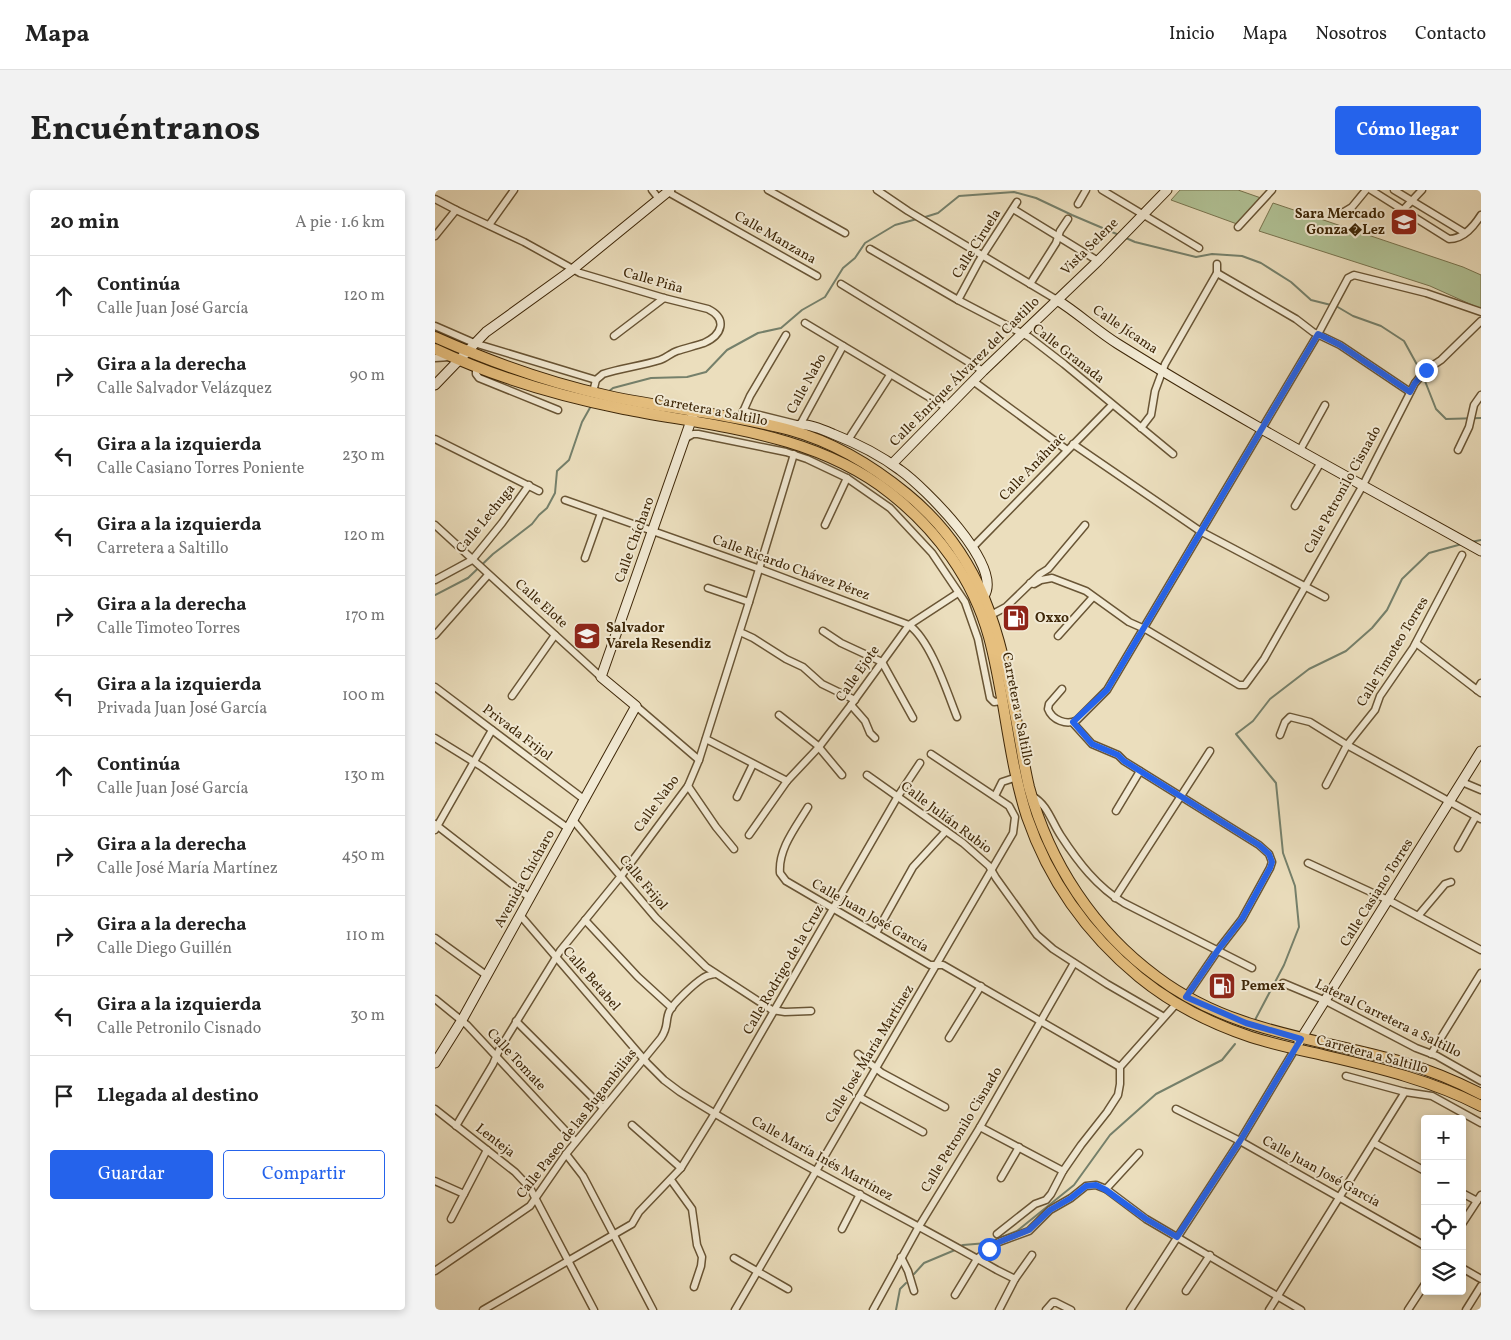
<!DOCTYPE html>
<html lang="es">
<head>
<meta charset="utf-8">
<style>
	:root { --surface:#fff; --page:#f2f2f2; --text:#222; --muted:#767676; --line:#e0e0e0; --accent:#2563eb }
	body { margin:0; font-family:Vollkorn,serif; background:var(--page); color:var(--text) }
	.controls { position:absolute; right:15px; bottom:15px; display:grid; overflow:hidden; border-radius:5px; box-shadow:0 2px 8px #0003 }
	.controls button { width:45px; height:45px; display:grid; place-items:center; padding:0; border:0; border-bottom:1px solid var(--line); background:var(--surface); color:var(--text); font:25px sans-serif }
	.stop { position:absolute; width:15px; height:15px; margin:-11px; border:4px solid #2563eb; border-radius:50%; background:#fff }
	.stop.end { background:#2563eb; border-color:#fff; box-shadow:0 1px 5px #0008 }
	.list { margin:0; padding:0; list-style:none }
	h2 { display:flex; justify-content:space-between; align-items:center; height:65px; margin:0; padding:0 20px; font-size:21px }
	h2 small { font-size:16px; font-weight:400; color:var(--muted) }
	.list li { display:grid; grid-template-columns:32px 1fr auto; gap:15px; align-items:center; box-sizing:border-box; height:80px; padding:0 20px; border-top:1px solid var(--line) }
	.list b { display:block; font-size:19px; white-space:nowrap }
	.list p { margin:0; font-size:16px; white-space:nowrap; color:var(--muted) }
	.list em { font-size:16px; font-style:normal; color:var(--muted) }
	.actions { display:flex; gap:10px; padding:15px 20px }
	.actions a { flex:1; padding:11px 0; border:1px solid var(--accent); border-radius:5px; text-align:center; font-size:18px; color:var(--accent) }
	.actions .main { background:var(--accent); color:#fff }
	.icon { flex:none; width:28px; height:28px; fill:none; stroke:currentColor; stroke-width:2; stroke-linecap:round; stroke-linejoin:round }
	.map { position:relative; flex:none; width:1046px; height:1120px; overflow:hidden; border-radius:5px }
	header { display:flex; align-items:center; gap:30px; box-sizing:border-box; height:70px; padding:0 25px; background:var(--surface); border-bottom:1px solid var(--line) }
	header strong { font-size:24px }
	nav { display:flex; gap:28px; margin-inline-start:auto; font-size:18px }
	.intro { display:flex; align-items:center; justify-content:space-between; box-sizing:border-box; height:120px; padding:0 30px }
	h1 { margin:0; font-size:35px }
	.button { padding:12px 22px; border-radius:5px; background:var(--accent); color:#fff; font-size:18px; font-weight:700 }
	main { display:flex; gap:30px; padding:0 30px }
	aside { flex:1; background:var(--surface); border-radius:5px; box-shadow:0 2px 8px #0003 }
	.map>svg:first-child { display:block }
</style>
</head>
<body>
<header>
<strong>Mapa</strong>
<nav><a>Inicio</a><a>Mapa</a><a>Nosotros</a><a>Contacto</a></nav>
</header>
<div class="intro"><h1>Encuéntranos</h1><a class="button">Cómo llegar</a></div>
<main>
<aside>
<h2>20 min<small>A pie · 1.6 km</small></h2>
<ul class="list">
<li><svg class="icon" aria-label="ahead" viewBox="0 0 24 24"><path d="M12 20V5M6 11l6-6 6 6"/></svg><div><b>Continúa</b><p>Calle Juan José García</p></div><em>120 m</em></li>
<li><svg class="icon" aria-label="right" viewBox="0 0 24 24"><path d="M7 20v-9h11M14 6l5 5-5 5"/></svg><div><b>Gira a la derecha</b><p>Calle Salvador Velázquez</p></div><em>90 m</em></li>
<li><svg class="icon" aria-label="left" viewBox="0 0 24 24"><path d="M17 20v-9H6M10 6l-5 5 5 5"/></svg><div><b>Gira a la izquierda</b><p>Calle Casiano Torres Poniente</p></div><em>230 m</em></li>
<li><svg class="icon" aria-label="left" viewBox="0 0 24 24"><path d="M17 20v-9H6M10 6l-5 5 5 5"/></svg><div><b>Gira a la izquierda</b><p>Carretera a Saltillo</p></div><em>120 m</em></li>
<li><svg class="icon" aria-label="right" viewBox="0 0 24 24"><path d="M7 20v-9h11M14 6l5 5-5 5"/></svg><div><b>Gira a la derecha</b><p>Calle Timoteo Torres</p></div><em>170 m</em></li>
<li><svg class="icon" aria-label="left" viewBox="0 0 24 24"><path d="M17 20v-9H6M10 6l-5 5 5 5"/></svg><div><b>Gira a la izquierda</b><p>Privada Juan José García</p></div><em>100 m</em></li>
<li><svg class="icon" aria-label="ahead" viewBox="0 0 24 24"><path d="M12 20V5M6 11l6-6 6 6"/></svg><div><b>Continúa</b><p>Calle Juan José García</p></div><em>130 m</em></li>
<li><svg class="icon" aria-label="right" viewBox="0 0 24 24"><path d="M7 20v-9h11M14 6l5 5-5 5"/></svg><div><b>Gira a la derecha</b><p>Calle José María Martínez</p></div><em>450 m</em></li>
<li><svg class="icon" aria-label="right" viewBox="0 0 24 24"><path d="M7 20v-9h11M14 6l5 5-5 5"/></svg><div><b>Gira a la derecha</b><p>Calle Diego Guillén</p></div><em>110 m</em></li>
<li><svg class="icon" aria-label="left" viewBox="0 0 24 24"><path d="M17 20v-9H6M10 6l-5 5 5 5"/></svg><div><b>Gira a la izquierda</b><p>Calle Petronilo Cisnado</p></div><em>30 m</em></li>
<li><svg class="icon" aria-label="arrive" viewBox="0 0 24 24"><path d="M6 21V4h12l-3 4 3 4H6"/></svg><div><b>Llegada al destino</b></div></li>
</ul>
<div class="actions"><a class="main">Guardar</a><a>Compartir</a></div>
</aside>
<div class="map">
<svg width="1046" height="1120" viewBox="0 0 1046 1120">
	<rect width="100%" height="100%" fill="#ebdebd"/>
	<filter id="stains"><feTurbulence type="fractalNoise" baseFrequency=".004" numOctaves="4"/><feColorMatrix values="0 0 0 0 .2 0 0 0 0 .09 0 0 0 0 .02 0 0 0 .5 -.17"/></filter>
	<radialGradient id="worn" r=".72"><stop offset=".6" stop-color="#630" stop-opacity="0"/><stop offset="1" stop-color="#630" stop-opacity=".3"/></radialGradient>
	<g fill="#b1c296" stroke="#78744f">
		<path d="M745,0H803L826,8L802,34L736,10Z"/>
		<path d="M838,13L1028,77L1046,85V119L995,96L824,41Z"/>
	</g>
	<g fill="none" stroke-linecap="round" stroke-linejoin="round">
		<g stroke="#75806b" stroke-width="2">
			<path d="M487,28L503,23L524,6L579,2L601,8L637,25L684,45"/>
			<path d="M691,48L700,52L761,67L777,64L807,66L826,73L856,92L876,110L896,115"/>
			<path d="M901,116L918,126L946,136L969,151L986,182"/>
			<path d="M988,186L1001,219L1011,229L1046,228"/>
			<path d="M173,202L178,198L216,188L252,187L271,182L292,160L323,143L346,138L367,120L390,107L408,78L420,68L430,53L460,35L482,29"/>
			<path d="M1036,352L1046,350"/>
			<path d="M0,405L33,388L58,364L97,334L104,325L112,318L120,303L122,281L134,270L147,232L156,216"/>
			<path d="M820,830L849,775L864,737L860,696L848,663L841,593L801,544L818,531L835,509L874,479L911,461L937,438L952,420L967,389L994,363L1027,354"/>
			<path d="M524,1057L528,1055L552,1053L582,1041L639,995L675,945L721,904L787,870L800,854"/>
			<path d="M479,1084L489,1073L520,1060"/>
			<path d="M461,1120L465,1099L471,1093"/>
		</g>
		<g stroke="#695535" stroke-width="9">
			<g id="street">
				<path d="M217,0L224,9"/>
				<path d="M333,0L410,43"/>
				<path d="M442,0L473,21L622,110"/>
				<path d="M667,0L764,58"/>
				<path d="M936,0L1014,49C1029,49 1039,36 1046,25"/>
				<path d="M959,0L1030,43"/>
				<path d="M233,2L382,86"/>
				<path d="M0,9L21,20L89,52L145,83L229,108L273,119C293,129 287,145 269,153C260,156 251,158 242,161C236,163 231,168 225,170C206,176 186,178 168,184L161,190L158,202"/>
				<path d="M643,14L651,0"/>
				<path d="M578,19L663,71"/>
				<path d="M968,20L987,0"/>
				<path d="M907,23L917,17L931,0"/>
				<path d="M54,35L79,0"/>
				<path d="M803,37L837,0"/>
				<path d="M0,46L21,20"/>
				<path d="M435,59L523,110L594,147L629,174L738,264"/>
				<path d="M782,83L861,129L878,142L905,155L975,202"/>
				<path d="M406,94L548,181"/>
				<path d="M595,94L621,53L625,41L633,29"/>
				<path d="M523,110L544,71L582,12"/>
				<path d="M370,133L512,218"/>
				<path d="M0,136L39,153L161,190"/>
				<path d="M179,146L229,108"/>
				<path d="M0,168L15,167"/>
				<path d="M41,177V184L44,188L123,220"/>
				<path d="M538,191L632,260"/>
				<path d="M308,221L365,235L408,156"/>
				<path d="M307,224L315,206L351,145"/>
				<path d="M706,238L716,225L720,201L730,174L782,83V74"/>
				<path d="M251,248L258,244H263L351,262L372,269L412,288L455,318L497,363L530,412L543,449L555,508L559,512L567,511"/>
				<path d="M0,249L104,301"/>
				<path d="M413,250L455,185"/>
				<path d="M638,254L765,341L890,407"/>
				<path d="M865,260L890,215"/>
				<path d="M1023,260L1034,237L1039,215L1046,205"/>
				<path d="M130,310L325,379L474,435C496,451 512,502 522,527"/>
				<path d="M860,316L886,272"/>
				<path d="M0,335L166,487"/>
				<path d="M390,335L412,288"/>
				<path d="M537,358L677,215"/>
				<path d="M150,368L166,323"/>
				<path d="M0,390L37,370L67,333L94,295"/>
				<path d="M595,393L599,394L606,390L617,388L651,401L694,432L712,440L804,495H810L829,469L928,295L980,193L991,180L1006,170L1046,131"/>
				<path d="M273,398L314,412"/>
				<path d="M556,425L571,417L605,384L613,379L650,335"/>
				<path d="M388,441L406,453L447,472L478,528"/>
				<path d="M305,442L318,448L351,469L368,477L387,494L420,510"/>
				<path d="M0,445L53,385"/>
				<path d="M623,446L658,407"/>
				<path d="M981,453L1046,503"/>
				<path d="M0,497L150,610"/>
				<path d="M627,499L614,514L613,519C617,530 632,536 642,530L672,500L883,144L913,88L919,85L991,103L1046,122"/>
				<path d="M1042,500L1046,493"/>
				<path d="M77,506L120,445"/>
				<path d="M416,515L430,531L435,543L440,548"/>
				<path d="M201,516L264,570"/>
				<path d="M344,525L382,555L407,585"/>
				<path d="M638,533L657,554L683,565L689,571L824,655L834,664L837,672L835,678L807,729L783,760L751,807"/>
				<path d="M845,545L850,532L855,527L875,532L912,555L1046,629"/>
				<path d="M0,548L47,577L134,639"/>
				<path d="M271,549L352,591"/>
				<path d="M432,585L528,653L554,676L561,688L602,745L618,759L672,794L729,827"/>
				<path d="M1027,592L1046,600"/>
				<path d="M891,595L912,555L940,520L945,506L978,458L1027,365"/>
				<path d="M253,596L281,637L299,659"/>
				<path d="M560,606L567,592L582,587"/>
				<path d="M597,606C613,615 616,631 626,646C643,672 662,697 689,713L817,778"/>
				<path d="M302,607L318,574"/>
				<path d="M373,617C361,637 343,659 345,683L351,691L495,775H508L685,877"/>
				<path d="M681,621L705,581"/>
				<path d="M138,630L221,728L271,777L337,820L350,822L376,821"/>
				<path d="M0,634L95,708"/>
				<path d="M0,640L57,540"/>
				<path d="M314,645L352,591L384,557L416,515L474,435L523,403"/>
				<path d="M1023,658L1041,626"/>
				<path d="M873,673L953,710L1046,760"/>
				<path d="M680,708L775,561"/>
				<path d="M85,725L212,873L229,890L245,902C347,967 457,1020 562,1080L580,1089"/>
				<path d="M983,726L1010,694L1016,692"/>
				<path d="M150,730L203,787L237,818"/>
				<path d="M441,743L478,677L511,641"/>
				<path d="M0,748L51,785"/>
				<path d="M848,793L891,811L981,858L1002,866L1046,891"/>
				<path d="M0,809L32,835L140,951"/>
				<path d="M81,831L168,918"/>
				<path d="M514,848L546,796"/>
				<path d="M423,864L447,883L510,917"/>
				<path d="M996,864L1046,783"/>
				<path d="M911,886L970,902L997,906L1046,933"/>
				<path d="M424,907L488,942"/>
				<path d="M0,919L80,982L95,998L159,1120"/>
				<path d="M741,919L805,951L990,1056"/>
				<path d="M197,935L246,978"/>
				<path d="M21,936L58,874L64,860L125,761L186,686L253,596L264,570L314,412L359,264"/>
				<path d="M545,937L628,981"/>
				<path d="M939,953L990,981"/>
				<path d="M131,964L148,986L218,1120"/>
				<path d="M566,988L584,957"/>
				<path d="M236,990L257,1019L262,1055L267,1067L266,1076L259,1097"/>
				<path d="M0,991L29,1004"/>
				<path d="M671,999L711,1029L866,1120"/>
				<path d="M1027,1003L1042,1011"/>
				<path d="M16,1029L52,960"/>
				<path d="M1027,1034L1046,1005"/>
				<path d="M407,1039L425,1004"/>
				<path d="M562,1044L600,1014L611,1010L616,1004L628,981L646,955L672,922L683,905L685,894V877L742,813"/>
				<path d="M466,1067L473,1081L479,1101"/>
				<path d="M299,1068L353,1099"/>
				<path d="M1027,1078L1046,1089"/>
				<path d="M0,1081L95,1016L131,964L226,848C234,836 230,832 234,822C238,813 260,793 268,788C272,785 276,785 280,784"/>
				<path d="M751,1101L775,1065"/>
				<path d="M520,1105L542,1069L553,1059L564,1052L594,1041L615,1020L636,1008L651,996L661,995L671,999L704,963"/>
				<path d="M48,1120L197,1034L204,1022L246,978L280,923L463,606L485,573"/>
				<path d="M300,1120L578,643L580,627L574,616L496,564"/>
				<path d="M438,1120L483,1038L545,937L639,773"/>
				<path d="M564,1120L580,1089L597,1065"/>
				<path d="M611,1120L618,1112H620L636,1120"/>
				<path d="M695,1120L805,951L860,859"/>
				<path d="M834,1120L970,902"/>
				<path d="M973,1120L990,1094"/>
				<path d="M1031,1120L1046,1096"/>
			</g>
		</g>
		<g stroke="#3e2708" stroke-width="11">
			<g id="secondary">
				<path d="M622,110C643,123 662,141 683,154C802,228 924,293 1046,361"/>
				<path d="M0,195L51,142L137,80L235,0"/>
				<path d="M355,240C358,239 362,236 365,235C373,233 391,241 398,244C421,253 445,265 465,280C489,297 569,376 549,406"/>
				<path d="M457,274L548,181L663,71L732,0"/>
				<path d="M864,852L1046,561"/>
				<path d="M0,873L27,830L201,516L166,487L258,225"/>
			</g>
		</g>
		<g stroke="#3e2708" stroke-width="12">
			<g id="primary">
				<path d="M0,147C56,172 114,193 174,206C234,219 296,224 355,240C398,252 438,276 472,304C548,366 565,443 582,534C586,555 589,576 594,597C614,672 659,741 722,787C795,842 882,848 967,872C994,880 1021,891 1046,904"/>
				<path d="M0,159C59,187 124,206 189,219C281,237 379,243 455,303C502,340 538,389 554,447C570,506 573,568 592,627C614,691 652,744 704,787C737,814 777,834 816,847C841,855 866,860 892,866C944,878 998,891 1046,916"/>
			</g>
		</g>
		<use href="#street" stroke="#f2ead4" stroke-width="6"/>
		<use href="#secondary" stroke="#f2ead4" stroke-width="9"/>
		<use href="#primary" stroke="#e6bf7e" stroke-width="10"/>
	</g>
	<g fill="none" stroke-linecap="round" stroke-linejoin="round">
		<path stroke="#2563eb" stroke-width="6" d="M554,1059L564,1052L594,1040L615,1020L636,1008L651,996L661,995L671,1000L711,1029L742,1047L805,951L866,849L811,833L751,807L783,760L807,729L835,678L837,672L834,664L824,655L689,571L683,565L657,554L638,532L672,500L883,144L905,155L975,202L980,193L991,180"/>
	</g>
	<defs>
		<g id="school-square" transform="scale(1.4375)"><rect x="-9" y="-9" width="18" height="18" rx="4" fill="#8f2418" stroke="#f2ead4"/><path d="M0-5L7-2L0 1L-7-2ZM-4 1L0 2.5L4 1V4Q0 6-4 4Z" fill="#fff"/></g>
		<g id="fuel-square" transform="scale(1.4375)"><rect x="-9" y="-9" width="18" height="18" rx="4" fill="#8f2418" stroke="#f2ead4"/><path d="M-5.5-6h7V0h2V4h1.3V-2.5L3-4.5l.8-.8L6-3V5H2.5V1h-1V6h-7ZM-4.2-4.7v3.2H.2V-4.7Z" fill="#fff"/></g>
	</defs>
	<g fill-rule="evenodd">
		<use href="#school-square" x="969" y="32"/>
		<use href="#fuel-square" x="581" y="428"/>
		<use href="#school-square" x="152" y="446"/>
		<use href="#fuel-square" x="787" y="796"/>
	</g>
	<g text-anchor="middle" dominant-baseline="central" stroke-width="4" stroke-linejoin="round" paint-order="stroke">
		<g font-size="14" font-weight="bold" fill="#3e2708" stroke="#f2ead4" text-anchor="start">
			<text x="950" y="24" text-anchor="end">Sara Mercado<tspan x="950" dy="16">Gonza�Lez</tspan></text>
			<text x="600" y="428">Oxxo</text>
			<text x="171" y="438">Salvador<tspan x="171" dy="16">Varela Resendiz</tspan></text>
			<text x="806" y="796">Pemex</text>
		</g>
		<g font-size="14" fill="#3e2708" stroke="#f2ead4">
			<text transform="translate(340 48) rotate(30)">Calle Manzana</text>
			<text transform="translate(542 54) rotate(-58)">Calle Ciruela</text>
			<text transform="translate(655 57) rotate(-45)">Vista Selene</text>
			<text transform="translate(218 91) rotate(16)">Calle Piña</text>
			<text transform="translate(690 140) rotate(34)">Calle Jícama</text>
			<text transform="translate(633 164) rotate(38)">Calle Granada</text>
			<text transform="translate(530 182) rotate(-45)">Calle Enrique Álvarez del Castillo</text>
			<text transform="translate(372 194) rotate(-61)">Calle Nabo</text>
			<text transform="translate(276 221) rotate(11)">Carretera a Saltillo</text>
			<text transform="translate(598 277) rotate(-46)">Calle Anáhuac</text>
			<text transform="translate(908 300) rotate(-61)">Calle Petronilo Cisnado</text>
			<text transform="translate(51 329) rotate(-51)">Calle Lechuga</text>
			<text transform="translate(200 350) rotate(-70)">Calle Chícharo</text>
			<text transform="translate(356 378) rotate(20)">Calle Ricardo Chávez Pérez</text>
			<text transform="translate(106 414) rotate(42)">Calle Elote</text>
			<text transform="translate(958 462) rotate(-59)">Calle Timoteo Torres</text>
			<text transform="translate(423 484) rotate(-55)">Calle Ejote</text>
			<text transform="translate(582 519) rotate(79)">Carretera a Saltillo</text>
			<text transform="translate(82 543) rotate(37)">Privada Frijol</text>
			<text transform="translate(222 614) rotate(-54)">Calle Nabo</text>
			<text transform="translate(511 628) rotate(37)">Calle Julián Rubio</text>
			<text transform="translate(90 689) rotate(-61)">Avenida Chícharo</text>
			<text transform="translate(208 693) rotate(50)">Calle Frijol</text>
			<text transform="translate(942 703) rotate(-58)">Calle Casiano Torres</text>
			<text transform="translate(435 726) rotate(30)">Calle Juan José García</text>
			<text transform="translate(349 780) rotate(-60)">Calle Rodrigo de la Cruz</text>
			<text transform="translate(156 789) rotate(49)">Calle Betabel</text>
			<text transform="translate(953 829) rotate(26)">Lateral Carretera a Saltillo</text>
			<text transform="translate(435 864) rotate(-59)">Calle José María Martínez</text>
			<text transform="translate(937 865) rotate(15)">Carretera a Saltillo</text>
			<text transform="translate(81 870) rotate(47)">Calle Tomate</text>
			<text transform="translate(142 934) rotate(-52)">Calle Paseo de las Bugambilias</text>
			<text transform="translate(527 940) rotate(-59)">Calle Petronilo Cisnado</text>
			<text transform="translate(60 951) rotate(38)">Lenteja</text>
			<text transform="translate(387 969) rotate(29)">Calle María Inés Martínez</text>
			<text transform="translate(886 982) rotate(29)">Calle Juan José García</text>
		</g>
	</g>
	<rect width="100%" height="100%" filter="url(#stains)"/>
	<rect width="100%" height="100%" fill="url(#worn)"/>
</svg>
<div class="controls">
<button>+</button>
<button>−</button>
<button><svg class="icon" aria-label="locate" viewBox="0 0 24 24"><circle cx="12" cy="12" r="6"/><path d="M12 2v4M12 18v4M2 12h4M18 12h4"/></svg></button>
<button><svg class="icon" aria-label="layers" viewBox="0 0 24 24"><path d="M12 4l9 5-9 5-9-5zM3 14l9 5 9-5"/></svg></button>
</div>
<div class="stop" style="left:554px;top:1059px"></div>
<div class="stop end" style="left:991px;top:180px"></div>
</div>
</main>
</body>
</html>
